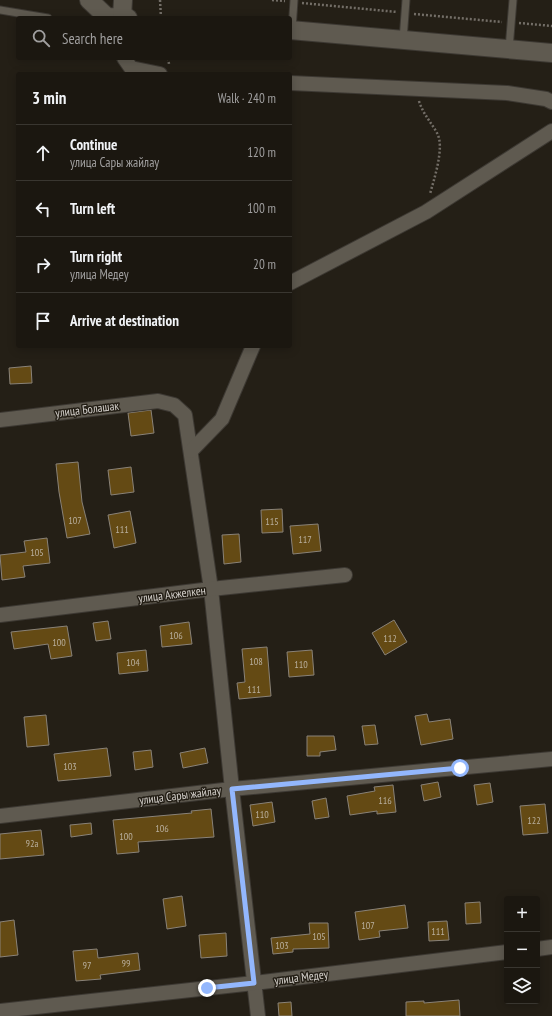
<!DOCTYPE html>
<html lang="en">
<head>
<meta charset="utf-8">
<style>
	:root { --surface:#1b1710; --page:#28241e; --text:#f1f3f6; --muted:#a09f9f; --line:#393630 }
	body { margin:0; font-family:"PT Sans Narrow",sans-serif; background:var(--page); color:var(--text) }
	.controls { position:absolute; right:12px; bottom:12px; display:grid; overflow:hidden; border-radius:4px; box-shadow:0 2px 10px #0003 }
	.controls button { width:36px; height:36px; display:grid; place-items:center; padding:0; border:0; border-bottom:1px solid var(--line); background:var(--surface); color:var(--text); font:20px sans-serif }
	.stop { position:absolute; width:12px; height:12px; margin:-9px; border:3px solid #93b7fd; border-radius:50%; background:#fff }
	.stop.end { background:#93b7fd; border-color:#fff; box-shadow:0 1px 4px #0008 }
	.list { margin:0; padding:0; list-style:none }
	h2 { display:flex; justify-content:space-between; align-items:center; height:52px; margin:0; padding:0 16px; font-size:17px }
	h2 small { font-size:13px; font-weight:400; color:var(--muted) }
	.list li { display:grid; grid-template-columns:26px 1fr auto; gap:12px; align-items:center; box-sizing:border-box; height:56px; padding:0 16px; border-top:1px solid var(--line) }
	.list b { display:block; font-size:15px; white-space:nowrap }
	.list p { margin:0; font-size:13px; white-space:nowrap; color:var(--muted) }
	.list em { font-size:13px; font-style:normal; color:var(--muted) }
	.icon { flex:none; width:22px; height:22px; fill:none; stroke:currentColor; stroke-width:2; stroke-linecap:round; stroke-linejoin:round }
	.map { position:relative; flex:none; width:552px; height:1016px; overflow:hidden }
	.search { position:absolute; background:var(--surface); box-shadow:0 2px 10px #0003; left:16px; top:16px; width:276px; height:44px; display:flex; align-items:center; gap:10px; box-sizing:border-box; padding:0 14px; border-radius:4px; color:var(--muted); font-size:15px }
	.panel { position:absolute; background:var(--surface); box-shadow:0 2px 10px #0003; left:16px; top:72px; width:276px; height:276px; border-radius:4px }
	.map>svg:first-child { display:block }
</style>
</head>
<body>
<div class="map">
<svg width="552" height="1016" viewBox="0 0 552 1016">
	<rect width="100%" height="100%" fill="#241f16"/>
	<g fill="#644a14" stroke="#898278">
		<path d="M31,366L32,383L10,384L9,368Z"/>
		<path d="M151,410L154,433L131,436L128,413Z"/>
		<path d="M78,462L82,502L90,534L67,538L59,492L56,464Z"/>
		<path d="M131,467L134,492L111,495L108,470Z"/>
		<path d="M282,509L283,532L262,533L261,510Z"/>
		<path d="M130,511L136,543L114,548L108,515Z"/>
		<path d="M318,524L321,551L293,554L290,526Z"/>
		<path d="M239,534L241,562L224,564L222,535Z"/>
		<path d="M47,538L50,563L23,566L25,577L2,580L0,555L26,552L24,541Z"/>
		<path d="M394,620L407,642L385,655L372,633Z"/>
		<path d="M108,621L111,639L96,641L93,623Z"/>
		<path d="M189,622L192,644L162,647L160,626Z"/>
		<path d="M67,626L72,656L51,659L48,644L14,649L11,632Z"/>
		<path d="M267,647L271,696L239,699L237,683L245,682L242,649Z"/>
		<path d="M146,650L148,671L119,674L117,653Z"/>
		<path d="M312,650L314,675L289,677L287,652Z"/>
		<path d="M427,714L429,722L450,719L453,739L421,745L415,716Z"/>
		<path d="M46,715L49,745L27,747L24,717Z"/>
		<path d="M375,725L378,744L365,745L362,726Z"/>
		<path d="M307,736H334L336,750L320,752V756H307Z"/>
		<path d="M107,748L111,776L58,781L54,754Z"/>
		<path d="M205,748L208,763L183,768L180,753Z"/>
		<path d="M151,750L153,767L135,770L133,752Z"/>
		<path d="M438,782L441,797L424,801L421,785Z"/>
		<path d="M490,783L493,802L477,805L474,785Z"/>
		<path d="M393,785L396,812L377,814V811L350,815L347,796L375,791L374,787Z"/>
		<path d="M326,798L329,817L315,819L312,801Z"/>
		<path d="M272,802L275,822L253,826L250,805Z"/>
		<path d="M545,804L548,833L523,835L520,806Z"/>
		<path d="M211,809L214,837L138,842L139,852L117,854L113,820L192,813L191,811Z"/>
		<path d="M91,823L92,834L71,837L70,825Z"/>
		<path d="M41,830L44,855L0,859V834Z"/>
		<path d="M182,896L186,926L167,929L163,899Z"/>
		<path d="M480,902L481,923L466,924L465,903Z"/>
		<path d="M405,905L408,928L379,931L380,937L359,940L355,912Z"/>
		<path d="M14,920L18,955L0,957V922Z"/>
		<path d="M447,921L449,940L429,941L428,922Z"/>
		<path d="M309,923H328L329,948L293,949V952L273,954L271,938L310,934Z"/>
		<path d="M226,933L227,956L201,958L199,935Z"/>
		<path d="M97,949L98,958L138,953L140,970L100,975L101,979L76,981L73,951Z"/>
		<path d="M459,1000L460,1016H406V1002L424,1001V1003Z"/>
		<path d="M291,1002L292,1016H279L278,1003Z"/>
	</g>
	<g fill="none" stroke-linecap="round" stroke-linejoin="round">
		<g stroke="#3d3933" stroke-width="9">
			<g id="service">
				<path d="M0,10L48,18"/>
				<path d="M292,30L294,0"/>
				<path d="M403,40L406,0"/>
				<path d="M509,49L513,0"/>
			</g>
		</g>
		<g stroke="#3d3933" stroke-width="16">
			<g id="minor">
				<path d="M124,58L131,68L160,74"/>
				<path d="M290,83L507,93L546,99L552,102"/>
				<path d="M290,283L426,212L552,131"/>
				<path d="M0,420L158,401L174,405L185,415L211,589L232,789L258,1016"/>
				<path d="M191,451L222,419L253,346"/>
				<path d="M0,615L211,589L345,575"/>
				<path d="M0,816L232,789L552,759"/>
				<path d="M537,949L552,947"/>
				<path d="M0,1011L254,983L507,952"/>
			</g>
		</g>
		<g stroke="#3d3933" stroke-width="20">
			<g id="tertiary">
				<path d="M89,0L107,17L128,18"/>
				<path d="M122,17L123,0"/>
				<path d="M290,30L552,53"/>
			</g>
		</g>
		<g stroke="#736e67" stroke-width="2.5" stroke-dasharray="2 2" stroke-linecap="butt">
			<path d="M160,0L161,18"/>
			<path d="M272,0L285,1"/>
			<path d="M302,3L397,12"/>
			<path d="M414,14L502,22"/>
			<path d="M519,23L552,26"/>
			<path d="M168,58L169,64"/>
			<path d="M419,101C423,114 431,122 437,133C445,147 434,179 430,194"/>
		</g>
		<use href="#service" stroke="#5f5a50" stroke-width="7"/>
		<use href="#minor" stroke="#5f5a50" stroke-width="14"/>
		<use href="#tertiary" stroke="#5f5a50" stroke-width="18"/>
	</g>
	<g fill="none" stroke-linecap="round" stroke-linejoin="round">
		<path stroke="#93b7fd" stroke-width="5" d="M207,988L254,983L232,789L460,768"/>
	</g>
	<g text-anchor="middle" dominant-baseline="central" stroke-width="3" stroke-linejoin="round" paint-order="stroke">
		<g font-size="10" fill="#b9af9e">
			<text x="75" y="520">107</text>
			<text x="272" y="521">115</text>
			<text x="122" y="529">111</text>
			<text x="305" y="539">117</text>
			<text x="37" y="552">105</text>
			<text x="176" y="635">106</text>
			<text x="390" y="638">112</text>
			<text x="59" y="642">100</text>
			<text x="256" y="661">108</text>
			<text x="133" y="662">104</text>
			<text x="301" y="664">110</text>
			<text x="254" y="689">111</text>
			<text x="70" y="766">103</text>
			<text x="385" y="800">116</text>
			<text x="262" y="814">110</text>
			<text x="534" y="820">122</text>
			<text x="162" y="828">106</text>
			<text x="126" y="836">100</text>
			<text x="32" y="843">92а</text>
			<text x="368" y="925">107</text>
			<text x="438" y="931">111</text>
			<text x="319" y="936">105</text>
			<text x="282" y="945">103</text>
			<text x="126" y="963">99</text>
			<text x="87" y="965">97</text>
		</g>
		<g font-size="12" fill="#d5d1cc" stroke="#241f16">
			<text transform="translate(87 409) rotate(-7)">улица Болашак</text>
			<text transform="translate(172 594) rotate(-7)">улица Акжелкен</text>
			<text transform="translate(180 795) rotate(-7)">улица Сары жайлау</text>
			<text transform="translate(301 977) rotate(-7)">улица Медеу</text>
		</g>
	</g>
</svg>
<div class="controls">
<button>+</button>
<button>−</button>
<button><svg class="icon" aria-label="layers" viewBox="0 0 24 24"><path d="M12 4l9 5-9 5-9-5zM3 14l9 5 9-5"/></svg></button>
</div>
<div class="stop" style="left:460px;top:768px"></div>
<div class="stop end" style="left:207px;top:988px"></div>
<div class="search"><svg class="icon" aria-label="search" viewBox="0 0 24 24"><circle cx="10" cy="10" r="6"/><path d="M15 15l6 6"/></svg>Search here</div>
<section class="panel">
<h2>3 min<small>Walk · 240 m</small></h2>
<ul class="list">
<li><svg class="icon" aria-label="ahead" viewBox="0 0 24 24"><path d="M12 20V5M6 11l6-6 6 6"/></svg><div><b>Continue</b><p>улица Сары жайлау</p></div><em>120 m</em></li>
<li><svg class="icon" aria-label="left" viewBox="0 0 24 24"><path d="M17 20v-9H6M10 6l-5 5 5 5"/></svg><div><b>Turn left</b></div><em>100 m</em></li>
<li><svg class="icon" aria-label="right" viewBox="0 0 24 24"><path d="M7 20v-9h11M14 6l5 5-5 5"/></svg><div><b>Turn right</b><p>улица Медеу</p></div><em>20 m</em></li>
<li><svg class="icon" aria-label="arrive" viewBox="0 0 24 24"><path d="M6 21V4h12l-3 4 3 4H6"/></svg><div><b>Arrive at destination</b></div></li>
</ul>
</section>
</div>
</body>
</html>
